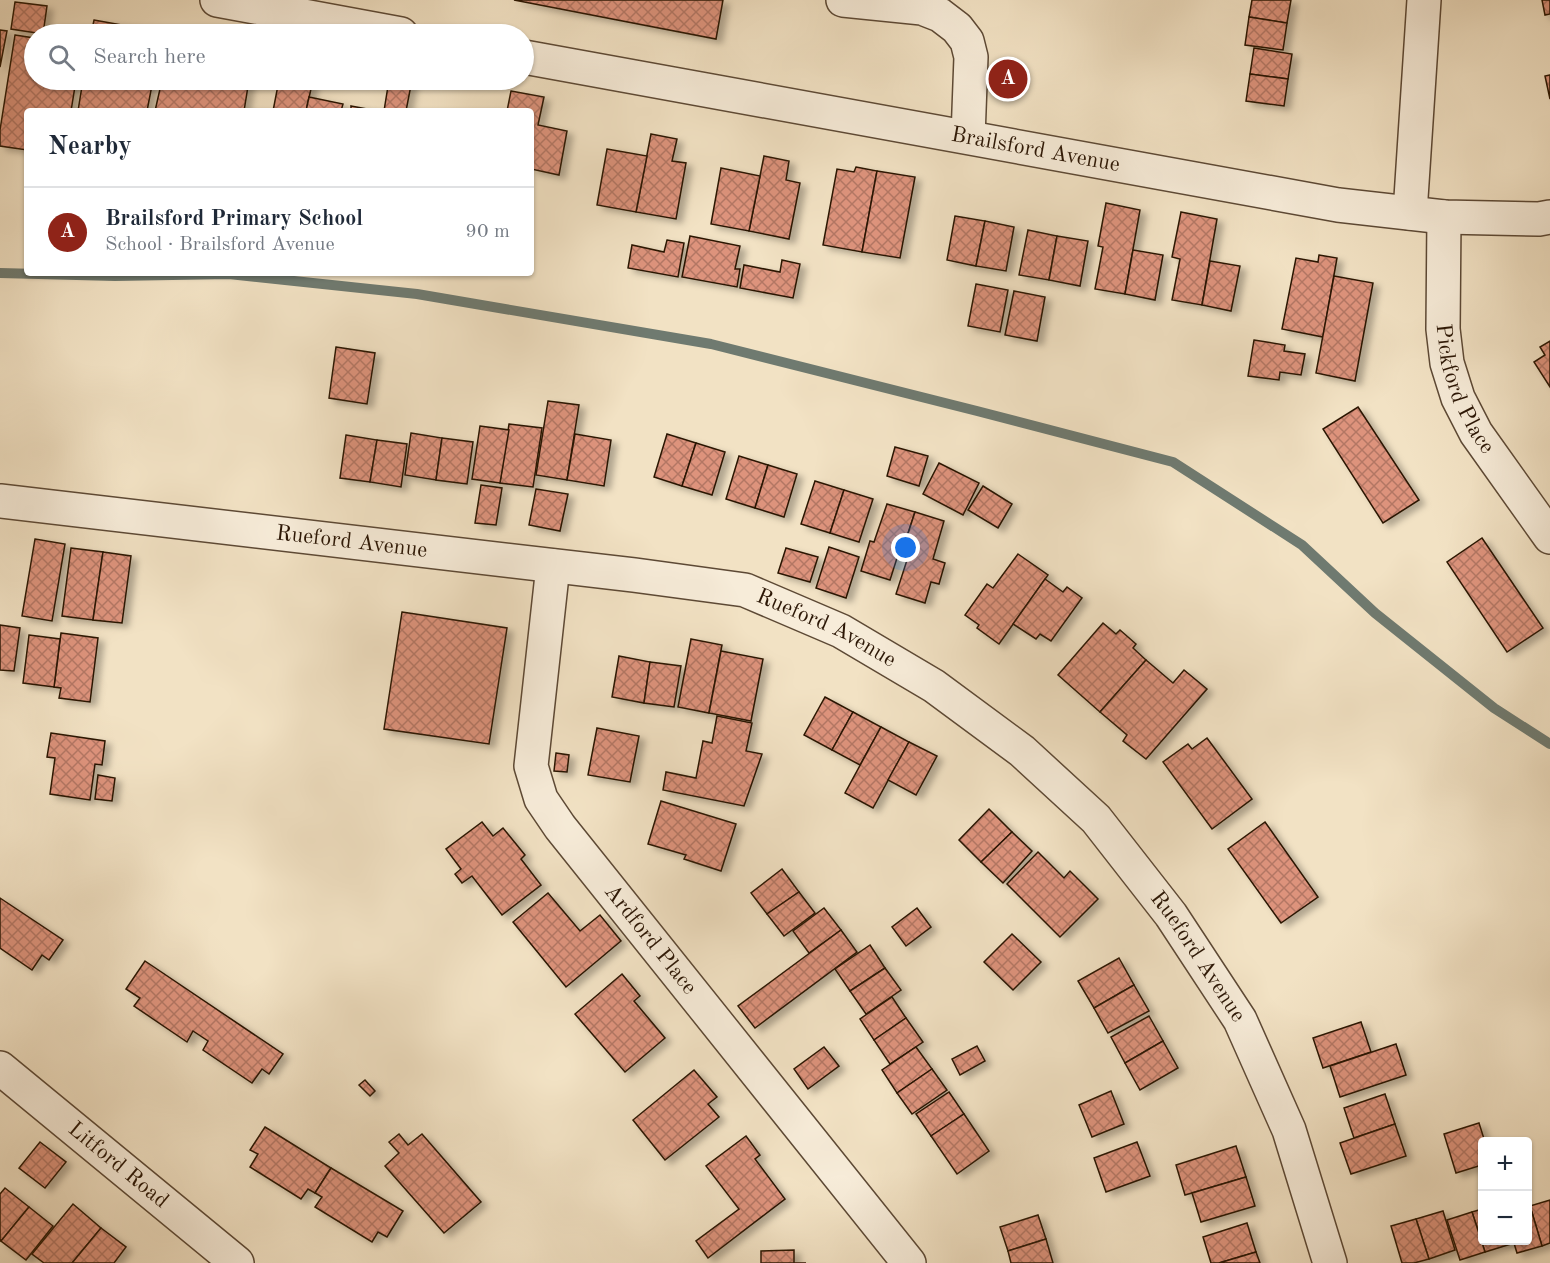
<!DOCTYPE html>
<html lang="en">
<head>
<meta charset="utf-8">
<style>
	:root { --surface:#fff; --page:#f6f6f7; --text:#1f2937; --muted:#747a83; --line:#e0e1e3; --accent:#8f2418 }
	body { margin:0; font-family:"Old Standard TT",serif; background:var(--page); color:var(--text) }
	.controls { position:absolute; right:18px; bottom:18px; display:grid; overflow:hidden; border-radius:6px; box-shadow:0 2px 4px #0004 }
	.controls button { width:54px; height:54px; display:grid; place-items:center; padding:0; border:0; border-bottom:2px solid var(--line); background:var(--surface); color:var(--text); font:30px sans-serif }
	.you { position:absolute; left:906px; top:548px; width:21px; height:21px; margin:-15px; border:4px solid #fff; border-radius:50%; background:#1a73e8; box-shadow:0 0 0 9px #1a73e833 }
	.badge { display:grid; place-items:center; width:39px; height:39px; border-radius:50%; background:var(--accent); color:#fff; font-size:20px; font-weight:700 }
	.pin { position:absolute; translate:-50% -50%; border:3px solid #fff; box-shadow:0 2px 6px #0006 }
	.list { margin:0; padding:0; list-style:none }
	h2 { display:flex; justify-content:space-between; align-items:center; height:78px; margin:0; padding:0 24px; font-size:26px }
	h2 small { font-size:20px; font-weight:400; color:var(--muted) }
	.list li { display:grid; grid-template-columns:39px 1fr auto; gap:18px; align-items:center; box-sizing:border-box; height:90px; padding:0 24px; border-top:2px solid var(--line) }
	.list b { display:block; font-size:22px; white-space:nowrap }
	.list p { margin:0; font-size:20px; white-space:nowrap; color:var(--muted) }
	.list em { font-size:20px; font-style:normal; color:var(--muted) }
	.icon { flex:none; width:33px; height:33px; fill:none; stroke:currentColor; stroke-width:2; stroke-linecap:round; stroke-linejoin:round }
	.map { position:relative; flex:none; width:1550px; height:1263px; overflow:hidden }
	.search { position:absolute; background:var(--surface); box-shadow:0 2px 4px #0004; left:24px; top:24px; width:510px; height:66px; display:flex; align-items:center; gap:15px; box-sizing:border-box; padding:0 21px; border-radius:33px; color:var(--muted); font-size:22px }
	.panel { position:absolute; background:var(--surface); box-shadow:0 2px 4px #0004; left:24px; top:108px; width:510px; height:168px; border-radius:6px }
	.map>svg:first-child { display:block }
</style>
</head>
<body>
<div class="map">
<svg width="1550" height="1263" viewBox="0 0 1550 1263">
	<defs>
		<pattern id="building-cross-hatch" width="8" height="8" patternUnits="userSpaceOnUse" patternTransform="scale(1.5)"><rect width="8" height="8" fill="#dd937c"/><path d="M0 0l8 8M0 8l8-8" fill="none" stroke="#b37764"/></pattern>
		<filter id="shadow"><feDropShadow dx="6" dy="4" stdDeviation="3" flood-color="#0004"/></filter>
	</defs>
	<rect width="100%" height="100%" fill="#f2e2c4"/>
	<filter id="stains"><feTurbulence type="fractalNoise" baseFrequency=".00333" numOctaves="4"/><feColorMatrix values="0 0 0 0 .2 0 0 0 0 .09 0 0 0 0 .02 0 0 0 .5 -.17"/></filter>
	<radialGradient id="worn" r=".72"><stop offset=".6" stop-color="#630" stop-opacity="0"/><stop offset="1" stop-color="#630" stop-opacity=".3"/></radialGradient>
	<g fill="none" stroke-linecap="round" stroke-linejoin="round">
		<path stroke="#6f7a70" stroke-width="10" d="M0,273L115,276L229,274L417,294L711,344L977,411L1173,462L1302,545L1375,613L1494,708L1550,744"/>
	</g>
	<g fill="url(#building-cross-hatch)" stroke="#2b1605" stroke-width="1.5" filter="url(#shadow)">
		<path d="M514,0H723L716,39Z"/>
		<path d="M1252,0H1291L1287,23L1249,17Z"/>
		<path d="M1542,0H1550V14L1545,15Z"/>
		<path d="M15,2L47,6L43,34L11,29Z"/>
		<path d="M1249,17L1287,23L1283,50L1245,45Z"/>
		<path d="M94,20L161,32L160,34H91Z"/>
		<path d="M0,30L7,31L0,67Z"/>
		<path d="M15,35L34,38V80H76L71,111H27V150L0,146V130Z"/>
		<path d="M1254,48L1292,54L1288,79L1250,74Z"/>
		<path d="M1250,74L1288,79L1284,106L1246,101Z"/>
		<path d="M1550,75V99L1545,76Z"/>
		<path d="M83,80H153L147,111H78Z"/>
		<path d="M162,80H249L244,111H155Z"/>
		<path d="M279,80H313L306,111H273Z"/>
		<path d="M389,80H412L406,111H384Z"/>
		<path d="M511,91L544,97L538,125L567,131L559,175L531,169V111H507Z"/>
		<path d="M309,97L343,104L341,111H306Z"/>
		<path d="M351,106L378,111H351Z"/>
		<path d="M651,134L677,139L672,161L686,163L676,219L636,212Z"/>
		<path d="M607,149L647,156L636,212L597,205Z"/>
		<path d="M764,156L789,161L786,180L800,183L789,239L749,231Z"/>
		<path d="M856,167L877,171L862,252L823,245L837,169L854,172Z"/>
		<path d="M721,168L760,176L749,231L711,224Z"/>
		<path d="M877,171L915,177L900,258L862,252Z"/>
		<path d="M1106,203L1140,210L1125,294L1095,289L1103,247L1098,246Z"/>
		<path d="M1181,212L1217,219L1202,305L1172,300L1180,259L1172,257Z"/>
		<path d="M955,216L985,221L976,266L947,260Z"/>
		<path d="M985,221L1014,227L1006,271L976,266Z"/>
		<path d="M1028,230L1057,236L1049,280L1019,275Z"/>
		<path d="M690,236L740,246L735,269H740L737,287L682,277Z"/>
		<path d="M1057,236L1088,241L1080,286L1049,280Z"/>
		<path d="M667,240L684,243L678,277L628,268L632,245L664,252Z"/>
		<path d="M1133,250L1163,255L1155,300L1125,294Z"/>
		<path d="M1319,255L1337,258L1323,337L1282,329L1296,258L1318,262Z"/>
		<path d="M782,260L800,264L793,298L740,288L744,265L780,272Z"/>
		<path d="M1210,261L1240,266L1231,311L1202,305Z"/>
		<path d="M1334,276L1373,283L1355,381L1316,373Z"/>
		<path d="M976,284L1008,290L1000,332L968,326Z"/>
		<path d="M1014,291L1045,297L1037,341L1005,335Z"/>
		<path d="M1254,340L1285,345L1284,351L1305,354L1301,375L1280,372L1279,380L1248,376Z"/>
		<path d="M1550,341V387L1534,362L1545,355L1540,347Z"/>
		<path d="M336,347L375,353L367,404L329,398Z"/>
		<path d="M548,401L579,405L567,480L536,475Z"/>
		<path d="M1358,407L1419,500L1383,523L1323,429Z"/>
		<path d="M509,424L542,428L533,487L500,483Z"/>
		<path d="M480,426L509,430L500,483L472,479Z"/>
		<path d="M411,433L442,438L436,480L405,475Z"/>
		<path d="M575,434L611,440L604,486L567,480Z"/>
		<path d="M667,434L696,443L682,486L654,477Z"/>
		<path d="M346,435L377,440L370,482L340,478Z"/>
		<path d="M442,438L473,442L467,484L436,480Z"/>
		<path d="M377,440L407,444L401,487L370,482Z"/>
		<path d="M696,443L725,452L712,495L682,486Z"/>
		<path d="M895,447L928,456L919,486L887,476Z"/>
		<path d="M739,456L768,465L755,508L726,499Z"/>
		<path d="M939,463L979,483L963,515L923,494Z"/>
		<path d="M768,465L797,474L784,517L755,508Z"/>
		<path d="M815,481L844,490L830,533L801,524Z"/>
		<path d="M481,485L502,488L496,525L475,523Z"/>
		<path d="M983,486L1012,504L998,528L968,510Z"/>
		<path d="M536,489L568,494L560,531L529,525Z"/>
		<path d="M844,490L873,499L859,542L830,533Z"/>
		<path d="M887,504L915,512L901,555H898L890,580L861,571L870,541L874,542Z"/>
		<path d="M915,512L944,521L933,559L945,563L939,584L931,582L925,603L896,594L908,557L901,555Z"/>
		<path d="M1482,538L1543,628L1507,652L1447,562Z"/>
		<path d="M35,539L65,544L52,621L22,616Z"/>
		<path d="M829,547L859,557L846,598L816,588Z"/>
		<path d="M71,548L103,552L93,620L62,616Z"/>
		<path d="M786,548L818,557L810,582L778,573Z"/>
		<path d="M103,552L131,556L122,623L93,620Z"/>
		<path d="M1018,554L1048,575L999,644L977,628L979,625L965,615L987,584L993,588Z"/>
		<path d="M1045,579L1063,592L1067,587L1082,598L1051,641L1040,634L1036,639L1013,624Z"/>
		<path d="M402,612L507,628L489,744L384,729Z"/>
		<path d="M1103,623L1116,634L1120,630L1136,644L1133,648L1146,660L1100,712L1058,675Z"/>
		<path d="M0,625L20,628L14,671L0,670Z"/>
		<path d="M61,633L98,638L90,702L59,698L61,688L54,687Z"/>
		<path d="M29,635L60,639L54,687L23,683Z"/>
		<path d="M691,639L722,645L709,713L678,707Z"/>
		<path d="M721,651L763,659L751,721L709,713Z"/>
		<path d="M619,656L650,662L644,703L612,697Z"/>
		<path d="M1146,660L1173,683L1184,670L1207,689L1146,759L1123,741L1127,735L1100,712Z"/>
		<path d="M650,662L681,666L674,707L644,703Z"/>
		<path d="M825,697L853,712L832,750L804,735Z"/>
		<path d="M853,712L881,727L860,765L832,750Z"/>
		<path d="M717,716L752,723L746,751L762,754L744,806L663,790L666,772L696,778L703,741L712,743Z"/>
		<path d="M881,727L909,742L873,808L845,793Z"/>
		<path d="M597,728L639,736L630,782L588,775Z"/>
		<path d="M51,733L105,741L102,765L95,764L90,800L50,794L55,758L47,757Z"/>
		<path d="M1207,738L1252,799L1212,829L1163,762L1188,744L1192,749Z"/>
		<path d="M909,742L937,756L916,795L888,780Z"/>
		<path d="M556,753L569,755L567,772L554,771Z"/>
		<path d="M98,775L115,778L112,801L95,799Z"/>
		<path d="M661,801L736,824L721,871L684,859L686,855L648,844Z"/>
		<path d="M989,809L1012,832L981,862L959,840Z"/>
		<path d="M482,822L493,836L503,828L525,855L521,859L541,885L502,915L472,876L462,883L455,874L461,869L446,849Z"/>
		<path d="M1265,822L1318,897L1281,923L1228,849Z"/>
		<path d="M1012,832L1032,851L1003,883L981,862Z"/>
		<path d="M1038,852L1064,878L1070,871L1098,899L1060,937L1007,884Z"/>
		<path d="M782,869L799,892L767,914L751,893Z"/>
		<path d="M799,892L815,913L784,936L767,914Z"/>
		<path d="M548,893L580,931L600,915L621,941L566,987L513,922Z"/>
		<path d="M0,898L63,940L49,960L42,955L32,970L0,948Z"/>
		<path d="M824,908L841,930L809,953L793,931Z"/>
		<path d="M917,908L931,927L906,946L892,927Z"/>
		<path d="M841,930L857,952L755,1028L738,1006Z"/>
		<path d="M1012,934L1041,962L1013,990L984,962Z"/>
		<path d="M870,945L885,968L850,991L835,969Z"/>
		<path d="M1119,958L1134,985L1094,1008L1078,981Z"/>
		<path d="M145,961L283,1054L269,1074L262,1069L252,1083L203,1050L208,1041L193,1031L187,1042L134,1006L140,998L126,989Z"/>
		<path d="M885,968L901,990L866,1014L850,991Z"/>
		<path d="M622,974L640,996L634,1001L665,1038L625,1072L575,1014Z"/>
		<path d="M1134,985L1149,1011L1108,1033L1094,1008Z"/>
		<path d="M892,997L906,1018L874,1040L860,1019Z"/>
		<path d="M1149,1016L1163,1041L1125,1063L1111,1037Z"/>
		<path d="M906,1018L923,1042L890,1064L874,1040Z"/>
		<path d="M1361,1022L1371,1052L1323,1068L1313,1038Z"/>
		<path d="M1163,1041L1178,1068L1140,1090L1125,1063Z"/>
		<path d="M1396,1044L1406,1075L1340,1097L1330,1066Z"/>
		<path d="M977,1046L985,1061L960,1075L952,1059Z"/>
		<path d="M824,1047L839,1066L808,1089L794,1069Z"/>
		<path d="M916,1047L932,1069L897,1093L882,1070Z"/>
		<path d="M932,1069L947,1090L912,1114L897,1093Z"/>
		<path d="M694,1070L717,1097L708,1104L719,1117L665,1160L633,1120Z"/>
		<path d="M365,1080L375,1091L370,1096L359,1085Z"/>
		<path d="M1111,1091L1124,1124L1092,1137L1079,1105Z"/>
		<path d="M949,1092L964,1114L931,1136L916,1114Z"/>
		<path d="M1385,1094L1395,1124L1354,1138L1344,1108Z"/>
		<path d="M964,1114L989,1151L957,1174L931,1136Z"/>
		<path d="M1479,1123L1485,1142H1482V1165L1456,1173L1444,1134Z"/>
		<path d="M1395,1124L1406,1156L1351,1174L1340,1143Z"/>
		<path d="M265,1127L331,1168L315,1193L308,1189L301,1199L250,1167L258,1154L250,1150Z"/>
		<path d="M399,1134L408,1145L422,1134L481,1202L444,1233L385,1166L399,1153L389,1142Z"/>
		<path d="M746,1136L760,1155L755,1159L785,1199L708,1258L696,1241L739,1209L706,1166Z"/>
		<path d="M40,1142L66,1162L45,1188L19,1168Z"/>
		<path d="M1137,1142L1150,1176L1106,1192L1094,1158Z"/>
		<path d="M1236,1146L1246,1177L1185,1195L1176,1165Z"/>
		<path d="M331,1168L403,1211L387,1237L378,1232L372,1242L315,1207L322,1197L315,1193Z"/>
		<path d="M1246,1177L1255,1206L1201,1222L1192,1193Z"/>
		<path d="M5,1188L29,1207L1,1241L0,1239V1194Z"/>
		<path d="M1550,1200V1243L1542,1246L1530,1206Z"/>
		<path d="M73,1204L101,1228L72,1263H44L32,1254Z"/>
		<path d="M1530,1206L1542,1246L1517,1253L1513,1240H1528V1207Z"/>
		<path d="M29,1207L53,1226L26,1260L1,1241Z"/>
		<path d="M1482,1209V1240H1510L1511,1244L1485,1252L1472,1212Z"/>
		<path d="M1443,1211L1455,1250L1429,1259L1416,1219Z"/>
		<path d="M1472,1212L1485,1252L1460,1260L1447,1220Z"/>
		<path d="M1038,1215L1046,1239L1008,1251L1000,1227Z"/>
		<path d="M1416,1219L1429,1259L1414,1263H1402L1391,1226Z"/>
		<path d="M1247,1223L1256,1252L1219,1263H1211L1203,1237Z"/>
		<path d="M101,1228L126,1247L114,1263H72Z"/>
		<path d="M1046,1239L1053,1263H1011L1008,1251Z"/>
		<path d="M794,1250V1263H806H761V1251Z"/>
		<path d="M1256,1252L1260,1263H1219Z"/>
	</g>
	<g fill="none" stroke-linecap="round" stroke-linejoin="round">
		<g stroke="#5d4935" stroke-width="36">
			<g id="minor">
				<path d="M217,0L401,34"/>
				<path d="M843,0L922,8L940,15L957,28L967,41L971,57L968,137"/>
				<path id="s1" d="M524,57L1338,205L1444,217L1539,219L1550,217"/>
				<path d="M1410,213L1424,0"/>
				<path id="s2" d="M1444,217L1443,329L1447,363L1458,398L1476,433L1550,537"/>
				<path id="s3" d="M0,501L634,575L745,590L841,631L934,686L1022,751L1096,819L1171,915L1240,1020L1289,1130L1330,1263"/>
				<path id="s4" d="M553,566L531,766L541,799L560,827L909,1263"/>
				<path id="s5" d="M0,1068L237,1263"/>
			</g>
		</g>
		<use href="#minor" stroke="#f7ecd9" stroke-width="33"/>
	</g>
	<g text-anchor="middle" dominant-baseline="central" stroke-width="5" stroke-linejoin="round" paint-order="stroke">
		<g font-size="22" fill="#2b1605" stroke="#f7ecd9">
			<text stroke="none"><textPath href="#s1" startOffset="520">Brailsford Avenue</textPath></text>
			<text stroke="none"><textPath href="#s2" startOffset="176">Pickford Place</textPath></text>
			<text stroke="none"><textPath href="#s3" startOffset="354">Rueford Avenue</textPath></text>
			<text stroke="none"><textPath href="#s3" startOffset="840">Rueford Avenue</textPath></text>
			<text stroke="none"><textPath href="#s4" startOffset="414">Ardford Place</textPath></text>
			<text stroke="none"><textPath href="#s3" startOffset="1344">Rueford Avenue</textPath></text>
			<text stroke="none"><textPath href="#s5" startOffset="153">Litford Road</textPath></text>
		</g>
	</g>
	<rect width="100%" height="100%" filter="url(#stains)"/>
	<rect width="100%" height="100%" fill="url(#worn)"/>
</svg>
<div class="controls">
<button>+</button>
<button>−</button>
</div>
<div class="you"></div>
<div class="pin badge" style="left:1008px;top:79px">A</div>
<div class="search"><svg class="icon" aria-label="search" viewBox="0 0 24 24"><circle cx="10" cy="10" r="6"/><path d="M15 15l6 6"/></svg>Search here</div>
<section class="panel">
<h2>Nearby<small></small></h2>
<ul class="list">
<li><span class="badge">A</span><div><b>Brailsford Primary School</b><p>School · Brailsford Avenue</p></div><em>90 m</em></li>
</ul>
</section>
</div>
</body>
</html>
